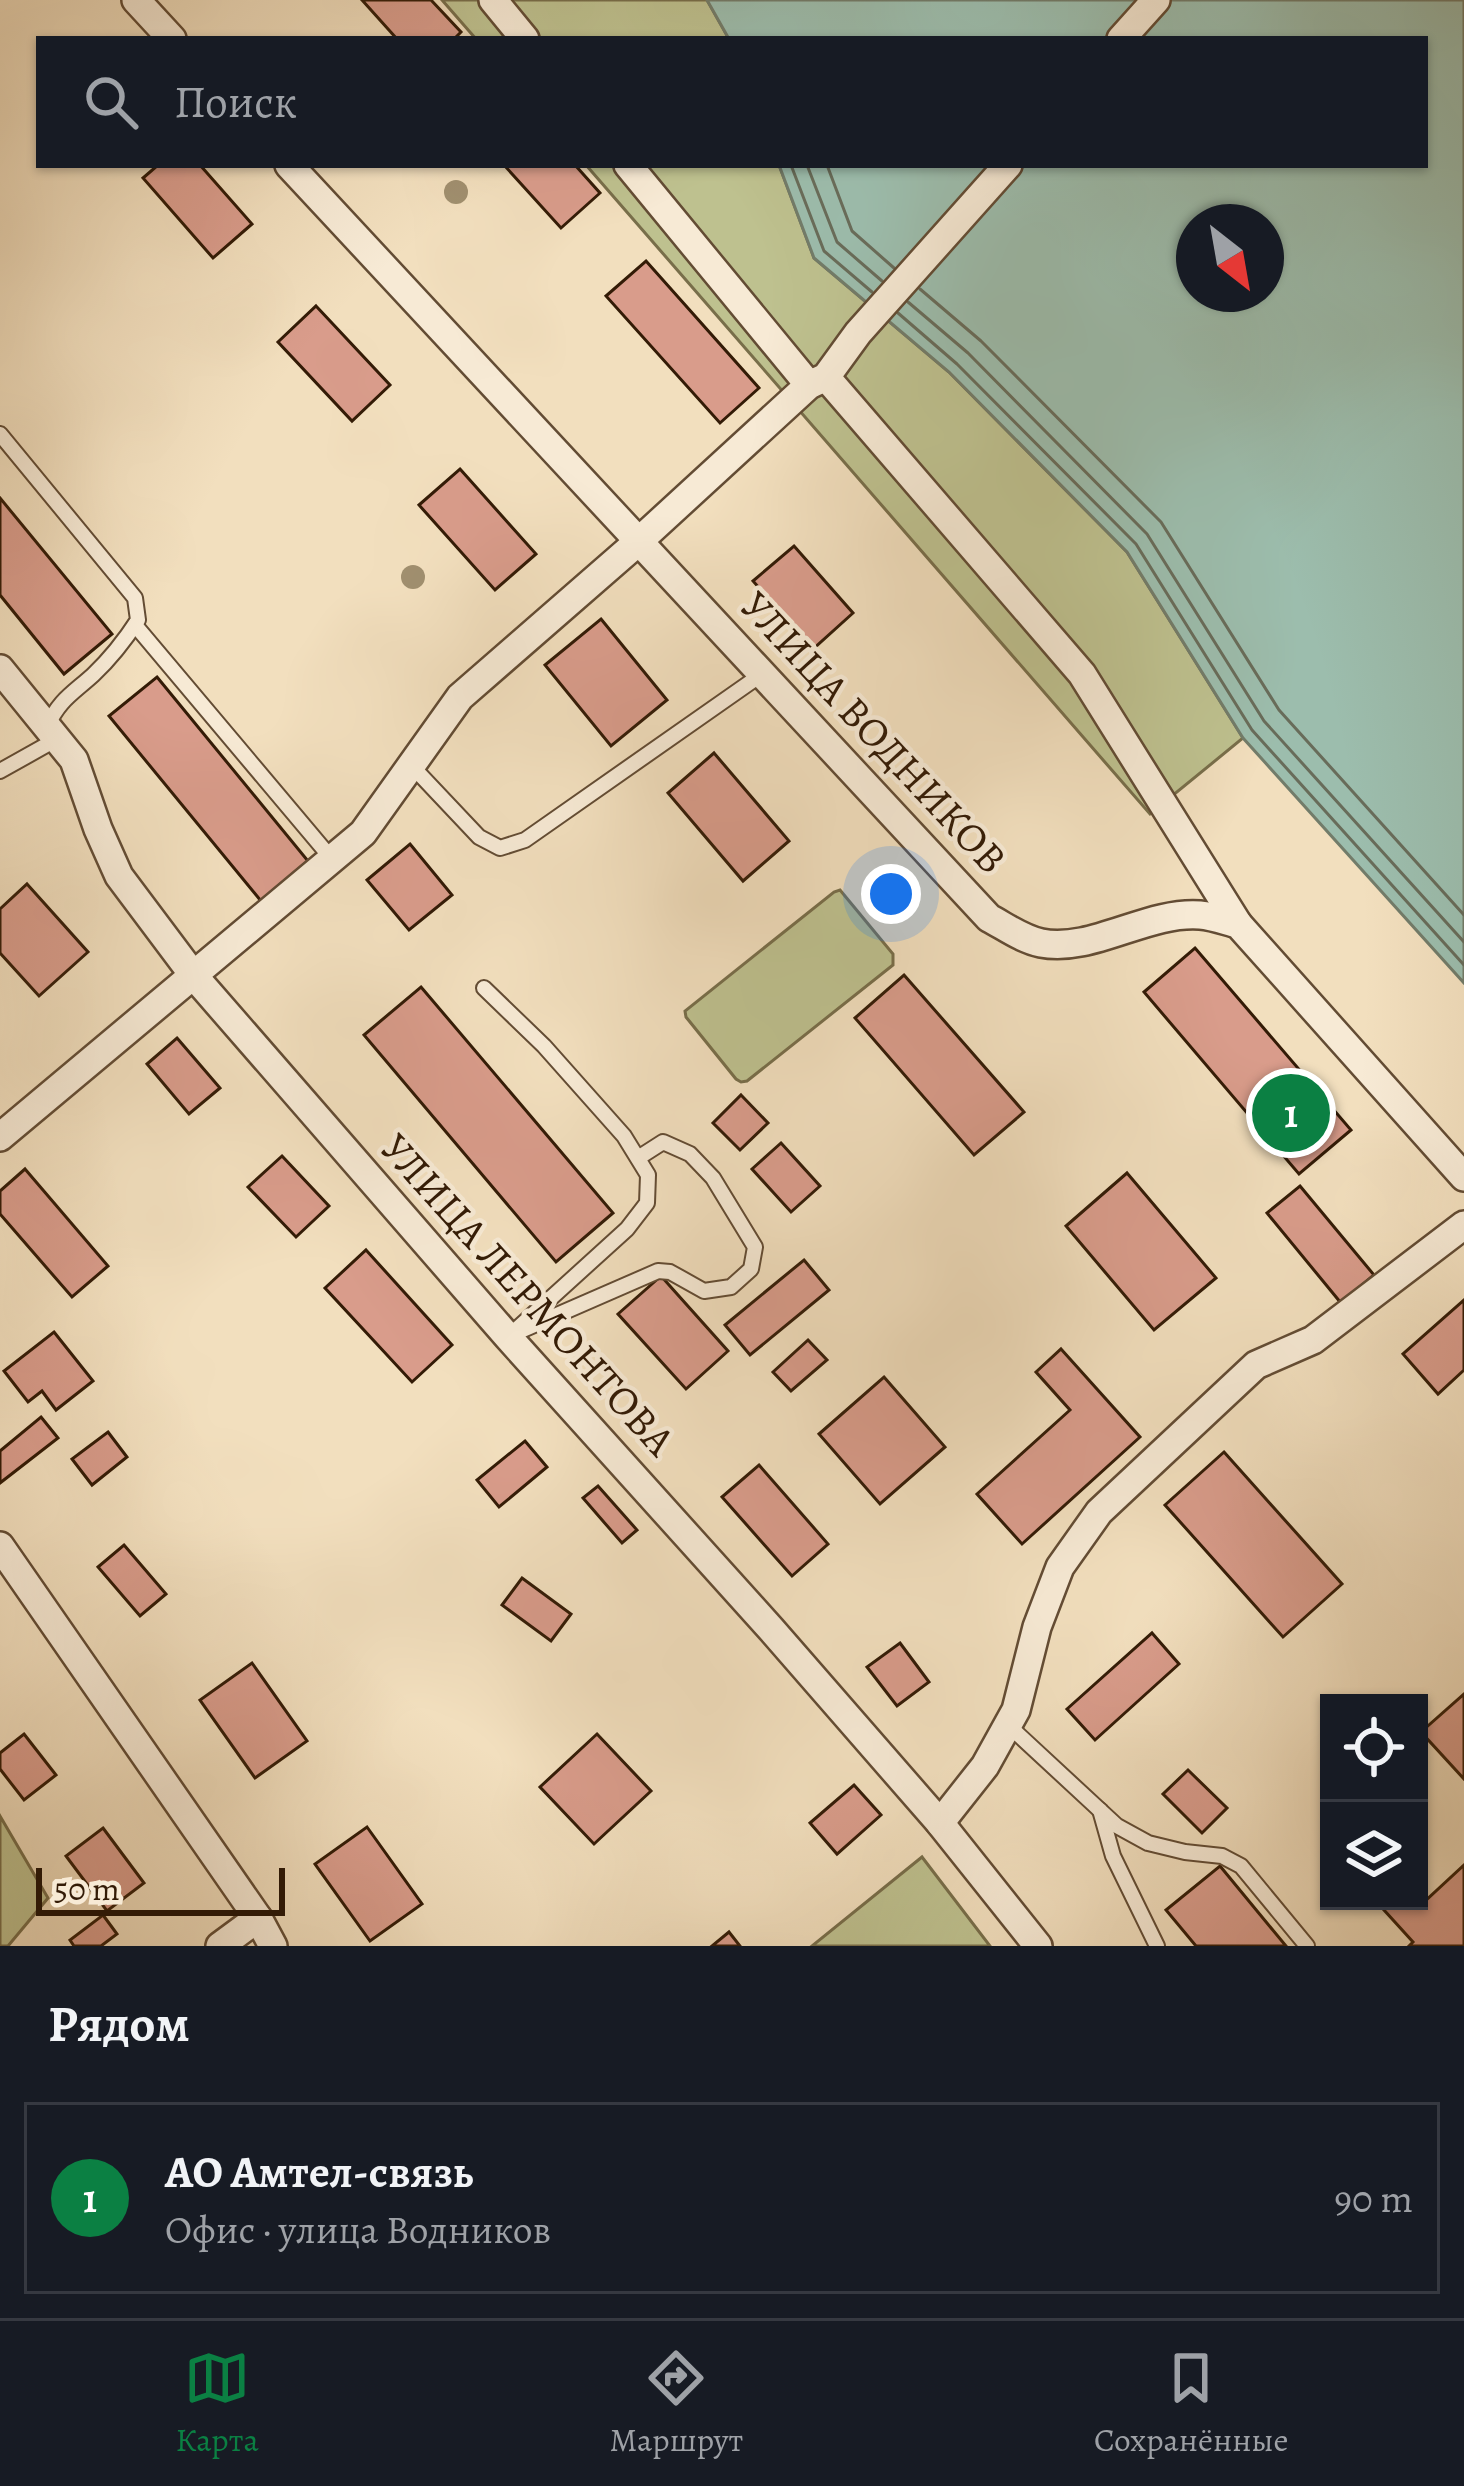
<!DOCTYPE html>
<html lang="ru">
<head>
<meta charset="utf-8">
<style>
	:root { --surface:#171b24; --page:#20242c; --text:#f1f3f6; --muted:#9ea1a6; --line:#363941; --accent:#0b8043 }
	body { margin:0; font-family:Alegreya,serif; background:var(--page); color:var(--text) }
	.controls { position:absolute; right:36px; bottom:36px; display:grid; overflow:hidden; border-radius:0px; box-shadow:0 3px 9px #0004 }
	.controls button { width:108px; height:108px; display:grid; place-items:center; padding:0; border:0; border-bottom:3px solid var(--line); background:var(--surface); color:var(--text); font:60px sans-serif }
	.compass { position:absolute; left:1176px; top:204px; width:108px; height:108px; border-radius:50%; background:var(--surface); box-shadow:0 3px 9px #0004; rotate:149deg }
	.scale { position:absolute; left:36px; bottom:30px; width:249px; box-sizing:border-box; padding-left:12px; border:6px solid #331b06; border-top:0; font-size:33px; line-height:42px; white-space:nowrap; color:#331b06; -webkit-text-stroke:9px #f7ead5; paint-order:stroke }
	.you { position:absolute; left:891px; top:894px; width:42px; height:42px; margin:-30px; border:9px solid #fff; border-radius:50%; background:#1a73e8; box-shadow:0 0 0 18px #1a73e833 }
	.badge { display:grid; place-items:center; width:78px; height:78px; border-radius:50%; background:var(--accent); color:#fff; font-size:39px; font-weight:700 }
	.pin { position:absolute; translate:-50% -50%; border:6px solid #fff; box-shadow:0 3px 12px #0006 }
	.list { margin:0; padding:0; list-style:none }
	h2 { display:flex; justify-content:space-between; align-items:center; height:156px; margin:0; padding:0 48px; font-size:51px }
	h2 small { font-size:39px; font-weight:400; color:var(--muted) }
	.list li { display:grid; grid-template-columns:78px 1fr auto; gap:36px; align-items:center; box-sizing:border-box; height:192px; margin:0 24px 24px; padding:0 24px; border:3px solid var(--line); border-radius:0px }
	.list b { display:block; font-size:45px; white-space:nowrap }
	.list p { margin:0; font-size:39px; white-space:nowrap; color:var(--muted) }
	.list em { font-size:39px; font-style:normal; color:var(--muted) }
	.icon { flex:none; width:66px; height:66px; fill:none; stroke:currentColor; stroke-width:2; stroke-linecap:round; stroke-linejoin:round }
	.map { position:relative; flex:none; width:1464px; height:1946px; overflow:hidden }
	.search { position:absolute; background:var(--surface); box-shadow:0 3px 9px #0004; left:36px; right:36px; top:36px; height:132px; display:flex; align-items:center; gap:30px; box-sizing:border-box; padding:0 42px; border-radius:0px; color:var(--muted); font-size:45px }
	.sheet { height:372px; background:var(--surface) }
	nav { display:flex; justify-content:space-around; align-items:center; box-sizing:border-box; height:168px; border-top:3px solid var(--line); background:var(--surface); font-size:33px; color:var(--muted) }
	nav a { display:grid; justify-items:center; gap:6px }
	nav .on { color:var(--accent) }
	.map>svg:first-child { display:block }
</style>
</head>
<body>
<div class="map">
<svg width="1464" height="1946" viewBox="0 0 1464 1946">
	<rect width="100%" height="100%" fill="#f2dfbe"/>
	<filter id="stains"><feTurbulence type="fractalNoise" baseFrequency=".00167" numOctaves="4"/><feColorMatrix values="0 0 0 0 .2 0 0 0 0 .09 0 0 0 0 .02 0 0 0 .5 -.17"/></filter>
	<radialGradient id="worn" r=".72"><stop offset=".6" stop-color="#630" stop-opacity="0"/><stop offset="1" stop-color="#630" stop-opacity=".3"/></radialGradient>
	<g fill="#bec18f" stroke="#786e4a" stroke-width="3">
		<path d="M442,0H707L729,39H476Z"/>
		<path d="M586,165H779L814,258L949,372L1127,552L1243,738L1150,814Z"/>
		<path d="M840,890L893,954V965L747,1081L741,1082L736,1079L686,1017L685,1011L834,892Z"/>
		<path d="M0,1816L48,1898L8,1946H0Z"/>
		<path d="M922,1857L990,1946H812Z"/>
	</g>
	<path fill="#9cbdad" stroke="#727c6a" stroke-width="3" fill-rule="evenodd" d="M707,0H1464V983L1243,738L1127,552L949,372L814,258L779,165H1425V39H729ZM1194,222H1266V294H1194Z"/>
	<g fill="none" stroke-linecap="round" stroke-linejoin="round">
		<g stroke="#686c5a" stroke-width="3">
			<path d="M791,165L824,251L872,292"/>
			<path d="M807,165L837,242L882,281"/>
			<path d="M827,165L852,231L894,268"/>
			<path d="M920,289L981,341L1161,522L1279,710L1464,915"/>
			<path d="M908,302L968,353L1147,534L1264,721L1464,942"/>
			<path d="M898,313L957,364L1136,544L1252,730L1464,965"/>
		</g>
	</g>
	<g fill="#d99c8b" stroke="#331b06" stroke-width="3">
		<path d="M362,0H431L461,32L454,39H397Z"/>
		<path d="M158,165H200L252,224L213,258L143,178Z"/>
		<path d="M504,165H575L600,193L561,228Z"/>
		<path d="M646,261L759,388L720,423L606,296Z"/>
		<path d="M316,306L390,385L352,421L278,342Z"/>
		<path d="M460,469L536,554L495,590L419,505Z"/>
		<path d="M0,498L112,634L64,674L0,595Z"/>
		<path d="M794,546L853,613L813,649L753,581Z"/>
		<path d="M601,619L667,700L611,746L545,665Z"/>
		<path d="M157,677L308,861L261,901L109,716Z"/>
		<path d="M714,753L789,841L743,881L668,793Z"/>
		<path d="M410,844L452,895L409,930L367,880Z"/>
		<path d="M27,884L88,952L39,996L0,953V909Z"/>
		<path d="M1195,948L1351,1130L1299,1174L1144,992Z"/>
		<path d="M904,975L1024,1112L974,1155L855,1018Z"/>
		<path d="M421,987L613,1213L556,1262L364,1035Z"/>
		<path d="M177,1038L220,1088L189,1114L147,1064Z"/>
		<path d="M741,1095L768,1123L740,1150L713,1123Z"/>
		<path d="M781,1143L820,1186L791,1212L752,1169Z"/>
		<path d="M282,1156L329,1206L296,1237L248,1187Z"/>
		<path d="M25,1169L108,1266L72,1297L0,1214V1191Z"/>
		<path d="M1127,1173L1216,1278L1154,1330L1066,1226Z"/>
		<path d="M1300,1186L1374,1275L1341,1303L1267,1213Z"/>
		<path d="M366,1250L452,1345L412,1382L325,1288Z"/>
		<path d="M804,1260L829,1290L750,1355L725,1325Z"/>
		<path d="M661,1276L728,1351L686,1389L618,1314Z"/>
		<path d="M1464,1300V1370L1438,1394L1403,1354Z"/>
		<path d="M54,1332L93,1381L56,1410L42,1391L28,1402L4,1371Z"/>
		<path d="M808,1340L827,1360L791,1391L773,1372Z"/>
		<path d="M1061,1349L1140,1437L1022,1544L977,1494L1070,1410L1036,1372Z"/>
		<path d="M884,1377L945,1447L880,1504L819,1434Z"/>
		<path d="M41,1417L58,1438L0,1483V1451Z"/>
		<path d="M108,1432L127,1457L92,1485L72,1459Z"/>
		<path d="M525,1441L547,1467L499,1507L477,1480Z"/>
		<path d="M1224,1452L1342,1584L1283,1637L1165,1505Z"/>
		<path d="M759,1465L828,1544L792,1576L722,1497Z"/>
		<path d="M598,1486L637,1530L622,1543L583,1498Z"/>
		<path d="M124,1545L166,1594L140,1616L98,1567Z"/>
		<path d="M522,1578L571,1614L551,1641L502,1605Z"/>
		<path d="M1152,1633L1179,1664L1095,1740L1067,1709Z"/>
		<path d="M900,1643L929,1682L897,1706L867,1667Z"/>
		<path d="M252,1663L307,1741L255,1778L200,1700Z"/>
		<path d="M1464,1694V1779L1421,1732Z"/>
		<path d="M24,1734L56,1775L24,1800L0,1769V1753Z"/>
		<path d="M597,1734L651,1791L594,1844L540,1787Z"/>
		<path d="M1188,1770L1227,1808L1202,1833L1163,1794Z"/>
		<path d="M854,1785L881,1815L837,1854L810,1823Z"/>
		<path d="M367,1827L422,1904L370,1941L315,1864Z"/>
		<path d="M103,1828L144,1883L107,1911L66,1856Z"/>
		<path d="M1464,1865V1946H1409L1413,1942L1384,1910L1393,1901H1419V1896L1424,1902Z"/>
		<path d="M1220,1866L1286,1946H1196L1166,1910Z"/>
		<path d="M103,1915L117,1934L101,1946H74L70,1940Z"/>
		<path d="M729,1932L740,1946H712Z"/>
	</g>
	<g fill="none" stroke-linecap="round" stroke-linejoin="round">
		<g stroke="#634c34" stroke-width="18">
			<g id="service">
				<path d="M0,434L135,598L138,620C125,640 111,658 93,675C72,694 59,700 47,727"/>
				<path d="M135,625L332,859"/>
				<path d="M411,765L479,837L500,848L525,840L762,674"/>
				<path d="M0,771L57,739"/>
				<path d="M484,988L544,1046L624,1136L648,1175L647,1203L627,1229L508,1337"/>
				<path d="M518,1332L658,1271L670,1272L704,1291L731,1287L751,1269L755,1247L713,1178L690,1154L663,1142L638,1158"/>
				<path d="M1008,1725L1117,1826L1148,1843L1185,1852L1222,1856L1241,1866L1307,1946"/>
				<path d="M1100,1810L1113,1856L1157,1946"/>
			</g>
		</g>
		<g stroke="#634c34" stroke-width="32">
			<g id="minor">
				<path d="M136,0L172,39"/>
				<path d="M493,0L525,39"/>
				<path d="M1121,39L1156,0"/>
				<path d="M289,165L989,918C1006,927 1022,939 1041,943C1092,953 1147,911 1200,915C1213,916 1226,921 1238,924L1464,1177"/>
				<path d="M628,165L809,385"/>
				<path d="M826,377L1082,674L1238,924"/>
				<path d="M0,669L74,760L98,829L119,876L194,976L508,1337L771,1629L940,1823L1038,1946"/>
				<path d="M0,1137L363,833L460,697L639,541L809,385L826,377L858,333L1008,165"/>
				<path d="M0,1546L258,1918L273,1946"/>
				<path d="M940,1823L985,1766L1016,1710L1037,1627L1060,1567L1099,1512L1256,1365L1313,1340L1464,1225"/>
				<path d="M220,1946L258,1918"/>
			</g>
		</g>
		<use href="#service" stroke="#f7ead5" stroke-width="14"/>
		<use href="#minor" stroke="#f7ead5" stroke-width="27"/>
	</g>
	<g fill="#a08f6f">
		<circle cx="456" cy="192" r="12"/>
		<circle cx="413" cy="577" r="12"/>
	</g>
	<g text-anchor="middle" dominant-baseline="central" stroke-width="9" stroke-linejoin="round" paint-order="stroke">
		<g font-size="42" fill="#331b06" stroke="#f7ead5">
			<text transform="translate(874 732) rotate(47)">УЛИЦА ВОДНИКОВ</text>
			<text transform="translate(528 1294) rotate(48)">УЛИЦА ЛЕРМОНТОВА</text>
		</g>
	</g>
	<rect width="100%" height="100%" filter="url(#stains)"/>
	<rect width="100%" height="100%" fill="url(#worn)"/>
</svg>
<div class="controls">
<button><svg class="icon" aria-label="locate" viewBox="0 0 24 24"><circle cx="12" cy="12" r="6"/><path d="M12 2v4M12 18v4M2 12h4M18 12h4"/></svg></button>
<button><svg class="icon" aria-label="layers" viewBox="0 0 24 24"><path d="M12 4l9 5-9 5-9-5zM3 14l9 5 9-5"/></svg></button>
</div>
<svg class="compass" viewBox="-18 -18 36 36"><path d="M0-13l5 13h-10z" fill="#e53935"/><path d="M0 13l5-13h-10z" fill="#9ea1a6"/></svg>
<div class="scale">50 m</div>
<div class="you"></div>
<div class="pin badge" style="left:1291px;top:1113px">1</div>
<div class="search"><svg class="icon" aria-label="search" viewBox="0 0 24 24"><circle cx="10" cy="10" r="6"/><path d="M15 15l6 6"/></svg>Поиск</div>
</div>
<section class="sheet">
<h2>Рядом<small></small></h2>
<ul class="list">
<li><span class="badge">1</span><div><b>АО Амтел-связь</b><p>Офис · улица Водников</p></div><em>90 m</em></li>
</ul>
</section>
<nav>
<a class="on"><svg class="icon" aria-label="map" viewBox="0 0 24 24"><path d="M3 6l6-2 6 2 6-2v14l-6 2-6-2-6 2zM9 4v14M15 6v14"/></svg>Карта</a>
<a><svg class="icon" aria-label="directions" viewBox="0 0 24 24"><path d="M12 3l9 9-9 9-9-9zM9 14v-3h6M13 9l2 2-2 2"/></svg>Маршрут</a>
<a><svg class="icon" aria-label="saved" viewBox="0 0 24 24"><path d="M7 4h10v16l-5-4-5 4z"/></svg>Сохранённые</a>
</nav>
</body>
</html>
